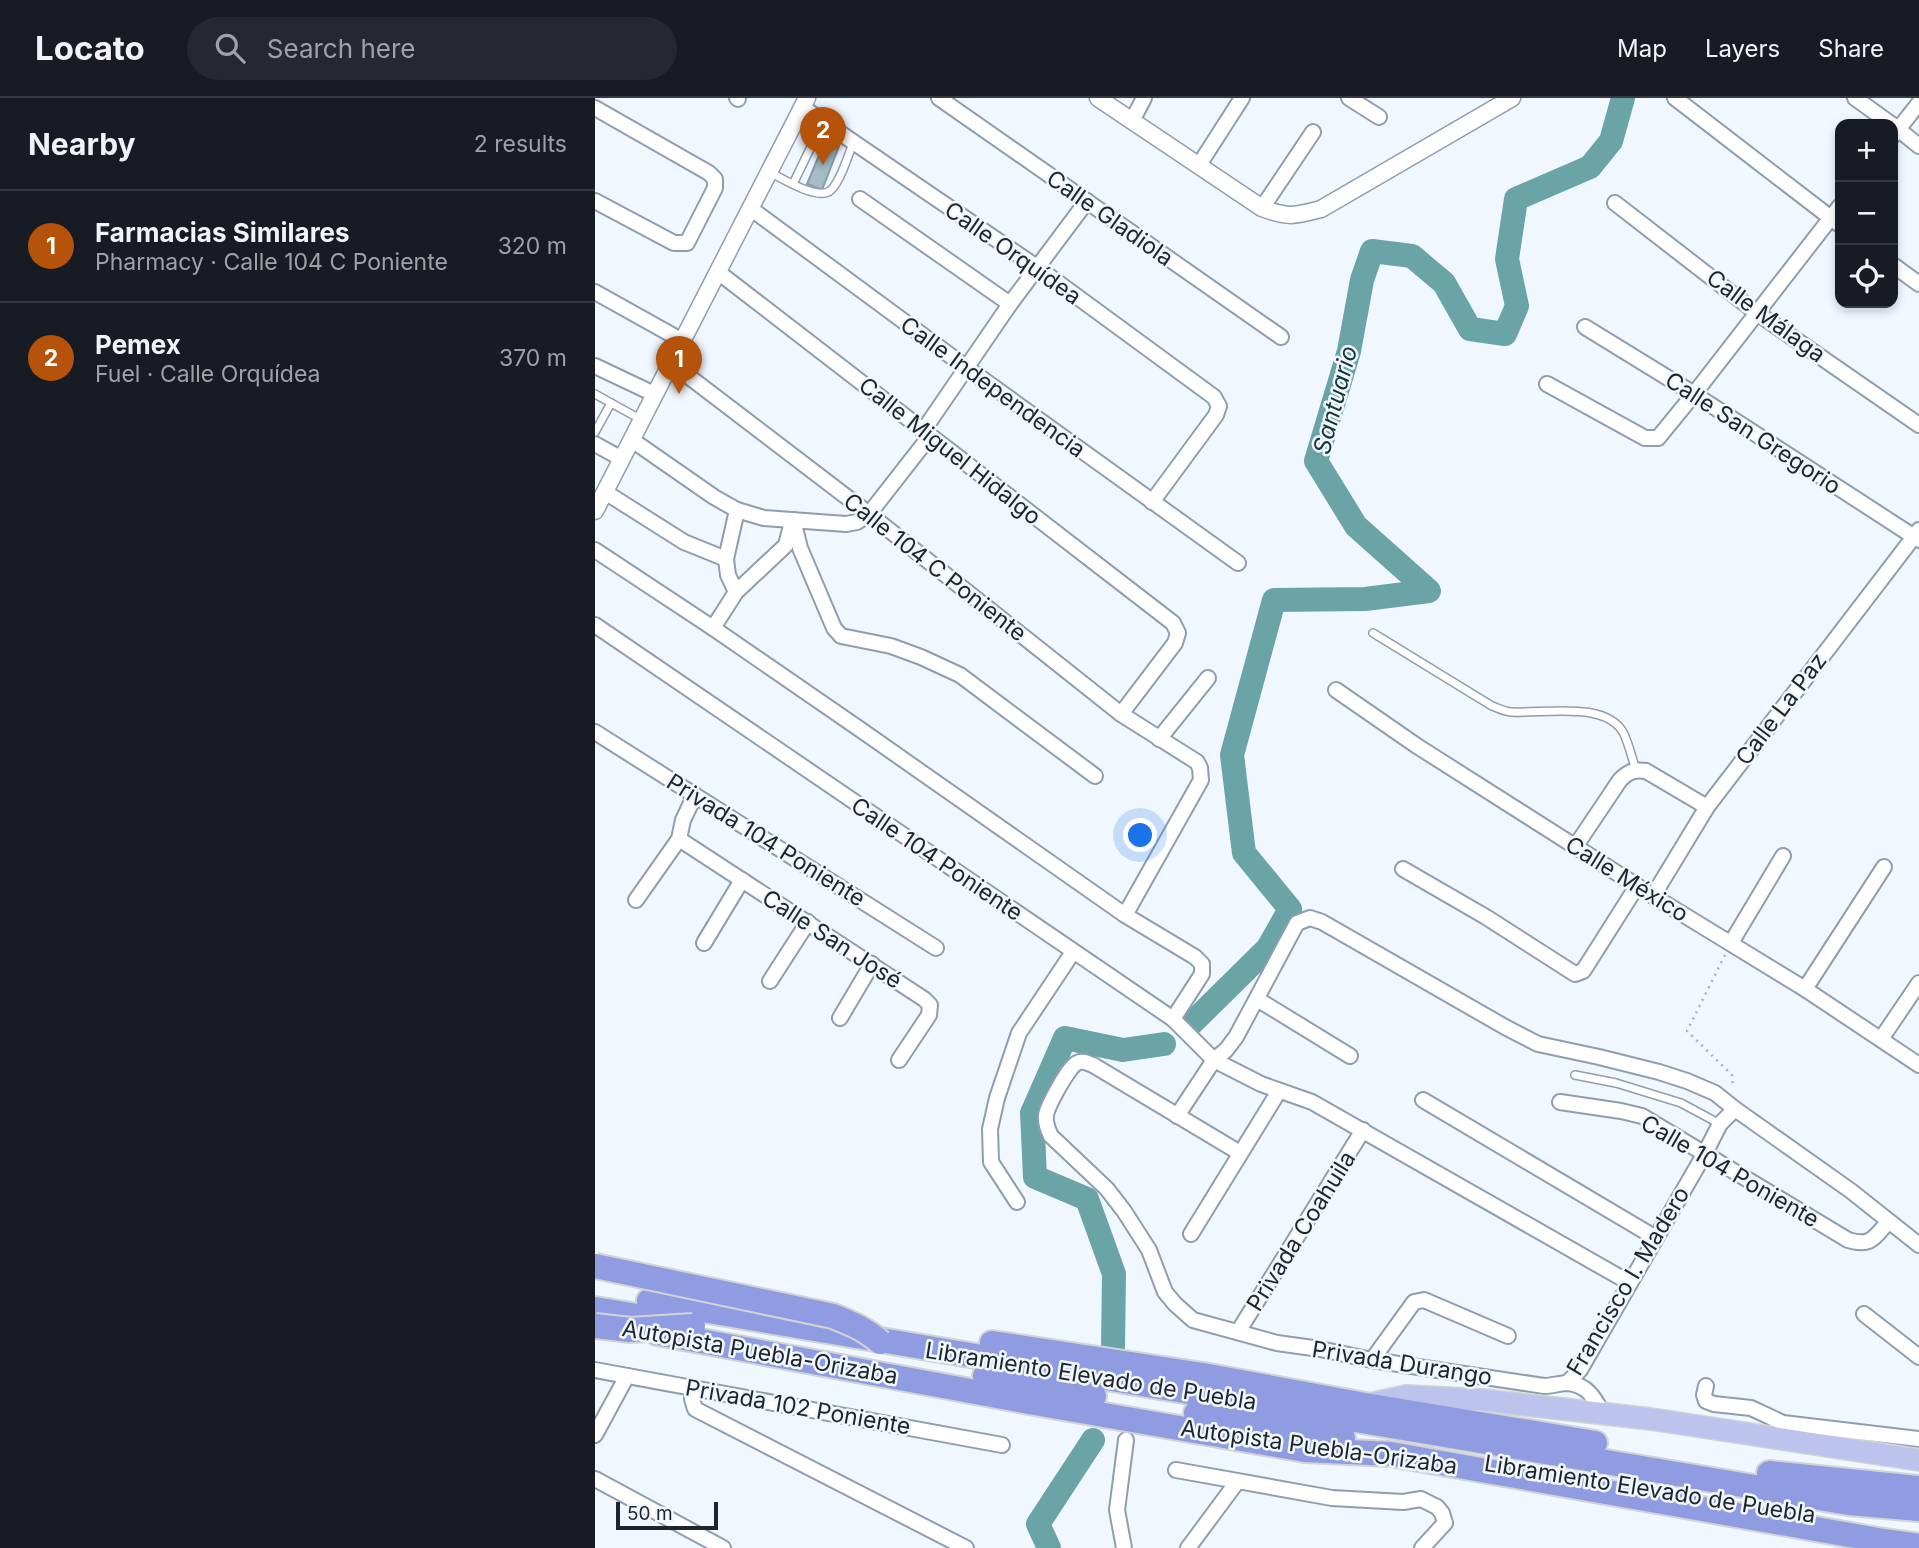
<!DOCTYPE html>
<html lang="en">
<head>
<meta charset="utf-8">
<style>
	:root { --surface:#171b24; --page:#242831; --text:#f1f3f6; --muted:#9ea1a6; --line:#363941; --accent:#b45309 }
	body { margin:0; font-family:Inter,sans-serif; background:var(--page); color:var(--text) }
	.controls { position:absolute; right:21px; top:21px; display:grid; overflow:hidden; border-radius:14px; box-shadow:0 4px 10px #0003 }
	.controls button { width:63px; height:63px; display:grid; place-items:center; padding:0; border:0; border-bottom:2px solid var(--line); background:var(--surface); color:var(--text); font:35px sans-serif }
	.scale { position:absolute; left:21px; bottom:18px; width:102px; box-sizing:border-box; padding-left:7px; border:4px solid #1f252b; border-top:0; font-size:19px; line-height:24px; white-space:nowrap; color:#1f252b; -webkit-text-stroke:5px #f1f7fe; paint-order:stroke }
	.you { position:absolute; left:546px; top:738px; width:24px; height:24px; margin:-18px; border:5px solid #fff; border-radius:50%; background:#1a73e8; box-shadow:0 0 0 10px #1a73e833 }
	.badge { display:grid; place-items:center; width:46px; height:46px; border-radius:50%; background:var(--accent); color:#fff; font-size:23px; font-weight:700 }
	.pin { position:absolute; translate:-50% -58px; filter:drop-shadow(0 2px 4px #0008) }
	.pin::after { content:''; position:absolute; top:37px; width:24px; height:21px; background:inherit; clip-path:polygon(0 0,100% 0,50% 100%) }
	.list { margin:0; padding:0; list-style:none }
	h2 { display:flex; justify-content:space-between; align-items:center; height:91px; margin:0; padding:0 28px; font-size:30px }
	h2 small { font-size:23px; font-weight:400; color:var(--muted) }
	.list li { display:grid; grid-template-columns:46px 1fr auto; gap:21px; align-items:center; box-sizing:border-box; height:112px; padding:0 28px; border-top:2px solid var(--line) }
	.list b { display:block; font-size:26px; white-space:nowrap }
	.list p { margin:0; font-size:23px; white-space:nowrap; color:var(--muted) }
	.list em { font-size:23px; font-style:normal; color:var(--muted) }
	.icon { flex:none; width:38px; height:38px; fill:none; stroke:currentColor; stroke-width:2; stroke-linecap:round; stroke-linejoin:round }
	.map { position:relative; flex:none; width:1324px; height:1450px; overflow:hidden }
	header { display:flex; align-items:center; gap:42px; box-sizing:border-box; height:98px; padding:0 35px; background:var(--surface); border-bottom:2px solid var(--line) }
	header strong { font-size:33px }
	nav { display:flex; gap:38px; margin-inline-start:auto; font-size:24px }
	.search { width:490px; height:63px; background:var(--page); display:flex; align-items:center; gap:18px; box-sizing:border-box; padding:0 24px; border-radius:38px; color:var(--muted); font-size:26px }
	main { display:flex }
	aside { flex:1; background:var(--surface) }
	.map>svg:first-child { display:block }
</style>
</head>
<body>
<header>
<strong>Locato</strong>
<div class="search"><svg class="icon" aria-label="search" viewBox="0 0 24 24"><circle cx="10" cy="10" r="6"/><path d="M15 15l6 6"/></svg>Search here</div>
<nav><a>Map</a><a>Layers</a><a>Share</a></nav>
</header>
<main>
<aside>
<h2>Nearby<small>2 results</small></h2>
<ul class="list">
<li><span class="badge">1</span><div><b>Farmacias Similares</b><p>Pharmacy · Calle 104 C Poniente</p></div><em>320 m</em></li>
<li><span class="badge">2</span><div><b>Pemex</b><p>Fuel · Calle Orquídea</p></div><em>370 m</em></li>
</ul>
</aside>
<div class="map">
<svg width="1324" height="1450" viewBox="0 0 1324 1450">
	<rect width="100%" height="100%" fill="#f1f7fe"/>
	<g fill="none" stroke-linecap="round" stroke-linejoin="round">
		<g stroke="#6ba4a7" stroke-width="24">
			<path d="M597,925L673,850L695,811L649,755L637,657L679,502L770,501L834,493L761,428L721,363L754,253L767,182L777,153L817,158L849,185L875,231L910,236L922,208L912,161L921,101L995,69L1016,43L1028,0"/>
			<path d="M518,1249L519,1176L492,1101L440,1079L437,1015L470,940L528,952L569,946"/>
			<path d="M454,1450L443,1426L498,1342"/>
		</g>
	</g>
	<path fill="#a5bdc7" stroke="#869da7" stroke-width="2" d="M230,43L244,48L227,92L212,86Z"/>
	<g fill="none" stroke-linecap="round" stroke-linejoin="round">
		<g stroke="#8f9eaf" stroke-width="10">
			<g id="service">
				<path d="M174,74C187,80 224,104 236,92C246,82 253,58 258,45"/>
				<path d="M198,86L228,24"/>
				<path d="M0,296L45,321"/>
				<path d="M0,334L16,305"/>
				<path d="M778,535L897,608C903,610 910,614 917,614C948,616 1012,602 1029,636C1034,647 1037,660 1041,672"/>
				<path d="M980,977L1021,985L1086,1005L1125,1026"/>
			</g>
		</g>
		<g stroke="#8f9eaf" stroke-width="18">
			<g id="minor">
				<path d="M142,0L143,1"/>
				<path d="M344,0L686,239"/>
				<path d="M754,0L784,19"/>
				<path d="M1080,0L1245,127"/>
				<path d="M1260,0L1296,26"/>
				<path d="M207,9L443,170L619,299L624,308L621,317L557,404"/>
				<path d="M0,10L114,75L120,81V90L92,145H79L0,103"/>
				<path d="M537,23L549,0"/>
				<path d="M1298,27L1324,48"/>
				<path d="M1298,38L1324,5"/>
				<path d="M604,67L647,0"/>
				<path d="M265,101L415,206"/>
				<path d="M1020,105L1162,215L1324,327"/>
				<path d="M155,110L372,270L643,465"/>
				<path d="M667,110L718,34"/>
				<path d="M1298,167L1324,186"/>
				<path d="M123,174L578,525L583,535L580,545L526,616"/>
				<path d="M0,194L86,242"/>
				<path d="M990,229L1099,296L1324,442"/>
				<path d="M76,265L274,416L526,616L602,664L605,670L606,682L530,817"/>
				<path d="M0,268L59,296"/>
				<path d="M952,286L1050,340H1063L1099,296L1245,108"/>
				<path d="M328,333L415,206L492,103"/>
				<path d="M37,342L119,399L142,412L169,420L251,426L262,424L274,416L335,338"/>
				<path d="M0,346L27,361"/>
				<path d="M10,394L89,444L131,461"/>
				<path d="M198,422L205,450L239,530L246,538L296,548L326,559L365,577L500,678"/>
				<path d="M0,452L118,530L266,632L530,817L600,859L607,866V876L578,921"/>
				<path d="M141,494L133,477L131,461L142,412"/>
				<path d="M0,527L578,921L619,962L666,986L717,1004L1035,1185"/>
				<path d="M118,530L141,494L191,447L197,424"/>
				<path d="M741,592L822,648L1058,798L1210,891L1324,967"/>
				<path d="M0,634L341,850"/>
				<path d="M564,641L613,580"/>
				<path d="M84,741L329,901L335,907L334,917L304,962"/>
				<path d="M980,749L1025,682C1033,674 1039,671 1051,673L1112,709"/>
				<path d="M808,771L891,819L980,876L988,873L992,867L1042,788"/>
				<path d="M1058,798L1112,709L1324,432"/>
				<path d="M41,802L84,741L88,722L100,697"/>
				<path d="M109,845L147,782"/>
				<path d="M1136,845L1188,758"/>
				<path d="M175,883L213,824"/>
				<path d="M1210,891L1289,769"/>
				<path d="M662,901L755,958"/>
				<path d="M245,920L277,866"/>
				<path d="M1286,941L1324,885"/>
				<path d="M828,1002L1061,1140"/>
				<path d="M965,1004L1026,1013L1047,1018L1253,1142C1276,1149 1279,1140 1293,1124"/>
				<path d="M582,1018L619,962L631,952L641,939L702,825L715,820L727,824L910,929L943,946L1004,959L1064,974L1092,983L1120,995L1140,1011L1256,1093L1324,1147"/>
				<path d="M645,1055L498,967C493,965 487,962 482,965C474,968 453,1007 451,1017C450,1025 453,1032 456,1038L512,1091L529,1113L554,1152L570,1194L580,1206L598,1222L682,1245L725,1251L777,1262L949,1288C957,1288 965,1285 973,1285C992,1287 999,1299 1007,1314"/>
				<path d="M422,1104L396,1064L395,1031L402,1000L424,935L478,854"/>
				<path d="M596,1136L684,993"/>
				<path d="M1269,1216L1324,1259"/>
				<path d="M643,1234L768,1032"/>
				<path d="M777,1262L819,1204L829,1202L913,1238"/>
				<path d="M0,1272L407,1347"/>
				<path d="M972,1285L985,1272L1110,1055L1125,1026L1140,1011"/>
				<path d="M1111,1288L1109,1297L1111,1303L1119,1306L1156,1310L1188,1325L1324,1341"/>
				<path d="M98,1290L97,1301L100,1311L371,1450"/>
				<path d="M0,1337L32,1278"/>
				<path d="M581,1372L737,1400L808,1404L826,1401L842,1409L847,1415L850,1425L827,1450"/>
				<path d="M0,1381L128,1450"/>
				<path d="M529,1450L522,1412L531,1342"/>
				<path d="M593,1450L642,1384"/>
			</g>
		</g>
		<g stroke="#8f9eaf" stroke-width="19">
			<g id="tertiary">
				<path d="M503,0L667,110C693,120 700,118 726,111L917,0"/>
				<path d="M0,413L212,0"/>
			</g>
		</g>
		<g stroke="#d2d3d5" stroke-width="24">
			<path id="primary" d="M775,1306L811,1298L888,1302L1056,1321L1324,1362"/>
		</g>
		<g stroke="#d2d3d5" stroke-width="28">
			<g id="motorway">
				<path d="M54,1203L1254,1405L1324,1411"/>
				<path d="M0,1211L79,1224"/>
				<path d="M62,1235L440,1305L710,1352L796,1356L1283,1442L1324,1448"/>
				<path d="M397,1245L608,1277L770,1307L1000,1345"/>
				<path d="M390,1278L499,1298"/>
				<path d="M601,1315L748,1340"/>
				<path d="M1174,1375L1324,1390"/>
			</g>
		</g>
		<path stroke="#aab0b7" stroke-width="2.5" stroke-dasharray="2 5" stroke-linecap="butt" d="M1130,857L1092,933L1137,977L1138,990"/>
		<use href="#service" stroke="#fff" stroke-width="7"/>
		<use href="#minor" stroke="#fff" stroke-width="14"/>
		<use href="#tertiary" stroke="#fff" stroke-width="16"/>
		<use href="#primary" stroke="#bcc4ed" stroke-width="21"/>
		<use href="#motorway" stroke="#909ce1" stroke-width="24"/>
		<g stroke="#d2d3d5" stroke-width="28" stroke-linecap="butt">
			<g id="motorway-bridge">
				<path d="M0,1168L238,1218C255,1225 271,1231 285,1244"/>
				<path d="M0,1228L35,1232L98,1228"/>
			</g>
		</g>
		<use href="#motorway-bridge" stroke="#909ce1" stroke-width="24"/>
	</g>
	<g text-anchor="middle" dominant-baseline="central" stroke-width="5" stroke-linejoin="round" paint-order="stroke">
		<g font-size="23" fill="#1f252b" stroke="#f1f7fe">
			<text transform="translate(515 120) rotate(35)">Calle Gladiola</text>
			<text transform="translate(418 155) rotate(35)">Calle Orquídea</text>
			<text transform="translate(1171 218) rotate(36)">Calle Málaga</text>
			<text transform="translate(398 289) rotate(36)">Calle Independencia</text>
			<text transform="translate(1158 335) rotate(33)">Calle San Gregorio</text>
			<text transform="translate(355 353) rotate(38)">Calle Miguel Hidalgo</text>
			<text transform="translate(340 469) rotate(38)">Calle 104 C Poniente</text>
			<text transform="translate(1186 611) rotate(-53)">Calle La Paz</text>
			<text transform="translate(171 742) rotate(32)">Privada 104 Poniente</text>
			<text transform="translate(342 761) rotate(34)">Calle 104 Poniente</text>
			<text transform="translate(1032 781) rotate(32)">Calle México</text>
			<text transform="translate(237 841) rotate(33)">Calle San José</text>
			<text transform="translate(1135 1073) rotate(30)">Calle 104 Poniente</text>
			<text transform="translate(706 1133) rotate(-58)">Privada Coahuila</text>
			<text transform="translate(1033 1183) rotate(-59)">Francisco I. Madero</text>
			<text transform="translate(165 1254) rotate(10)">Autopista Puebla-Orizaba</text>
			<text transform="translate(807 1265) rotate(9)">Privada Durango</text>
			<text transform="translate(496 1278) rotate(9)">Libramiento Elevado de Puebla</text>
			<text transform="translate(203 1309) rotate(10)">Privada 102 Poniente</text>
			<text transform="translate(724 1349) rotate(8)">Autopista Puebla-Orizaba</text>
			<text transform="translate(1055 1391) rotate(9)">Libramiento Elevado de Puebla</text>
		</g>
		<g font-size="24" font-style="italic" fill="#163536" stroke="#f1f7fe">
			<text transform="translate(740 302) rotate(-75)">Santuario</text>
		</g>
	</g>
</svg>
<div class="controls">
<button>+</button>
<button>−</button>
<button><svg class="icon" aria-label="locate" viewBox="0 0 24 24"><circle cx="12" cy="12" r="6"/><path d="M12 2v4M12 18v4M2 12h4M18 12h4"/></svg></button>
</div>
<div class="scale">50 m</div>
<div class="you"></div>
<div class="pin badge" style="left:84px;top:296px">1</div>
<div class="pin badge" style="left:228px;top:67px">2</div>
</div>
</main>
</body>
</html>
